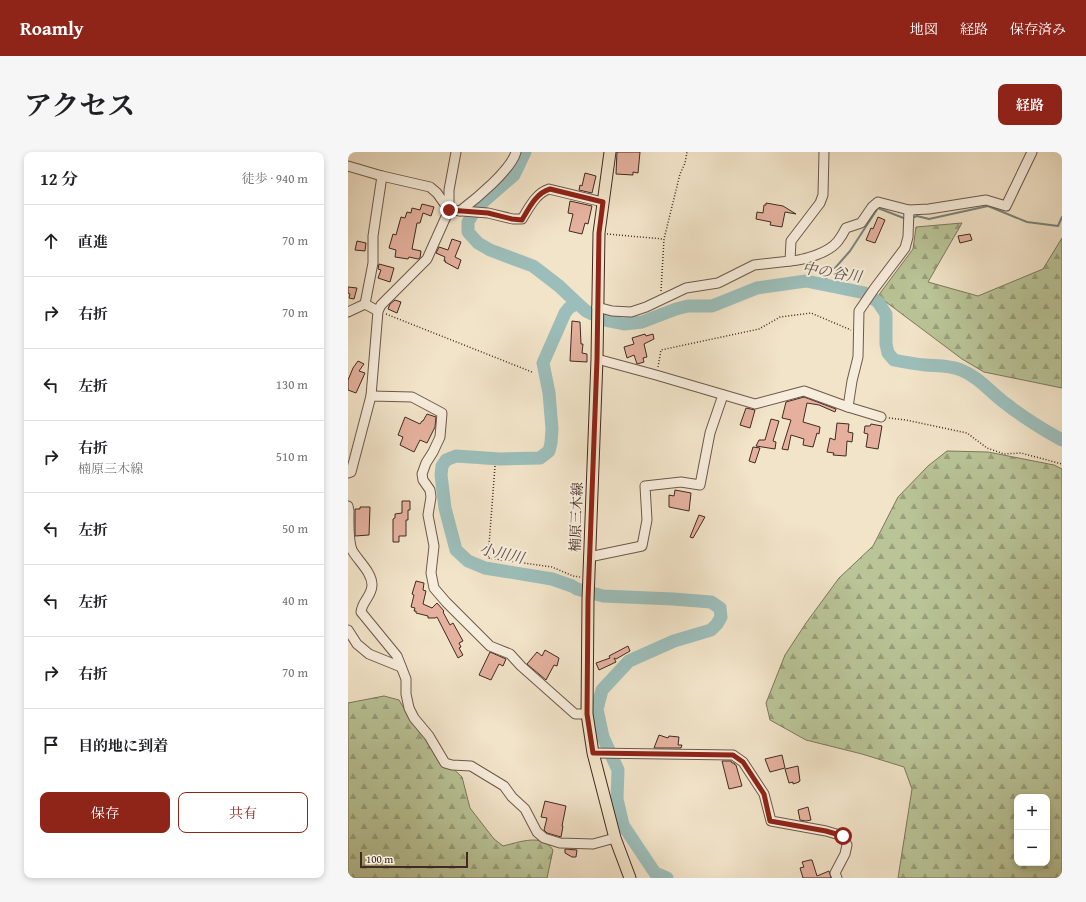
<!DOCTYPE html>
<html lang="ja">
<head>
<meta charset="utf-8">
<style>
	:root { --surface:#fff; --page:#f6f6f6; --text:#202124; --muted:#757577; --line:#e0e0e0; --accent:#8f2418 }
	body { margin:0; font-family:"Gentium Book Plus","Noto Serif JP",serif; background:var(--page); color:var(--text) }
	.controls { position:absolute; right:12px; bottom:12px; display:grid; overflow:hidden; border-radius:8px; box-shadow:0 2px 6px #0003 }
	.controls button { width:36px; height:36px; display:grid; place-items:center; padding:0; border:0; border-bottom:1px solid var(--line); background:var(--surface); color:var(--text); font:20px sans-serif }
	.scale { position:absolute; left:12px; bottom:10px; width:108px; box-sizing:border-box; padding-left:4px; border:2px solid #412a21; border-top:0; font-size:11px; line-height:14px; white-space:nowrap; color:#412a21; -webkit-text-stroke:3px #f7eddc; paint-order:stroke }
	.stop { position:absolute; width:12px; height:12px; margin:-9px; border:3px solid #8f2418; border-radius:50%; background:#fff }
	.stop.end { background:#8f2418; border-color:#fff; box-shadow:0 1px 4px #0008 }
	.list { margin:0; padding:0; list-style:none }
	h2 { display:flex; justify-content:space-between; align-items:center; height:52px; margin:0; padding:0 16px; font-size:17px }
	h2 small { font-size:13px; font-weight:400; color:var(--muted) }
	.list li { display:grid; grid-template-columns:26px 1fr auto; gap:12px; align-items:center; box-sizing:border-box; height:72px; padding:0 16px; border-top:1px solid var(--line) }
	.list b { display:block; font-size:15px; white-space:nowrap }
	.list p { margin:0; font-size:13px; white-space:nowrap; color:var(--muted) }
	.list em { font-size:13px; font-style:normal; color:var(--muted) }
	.actions { display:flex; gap:8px; padding:12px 16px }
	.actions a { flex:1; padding:9px 0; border:1px solid var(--accent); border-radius:8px; text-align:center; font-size:14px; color:var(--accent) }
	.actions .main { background:var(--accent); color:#fff }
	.icon { flex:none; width:22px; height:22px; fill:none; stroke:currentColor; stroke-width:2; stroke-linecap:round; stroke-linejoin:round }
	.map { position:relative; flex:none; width:714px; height:726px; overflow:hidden; border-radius:8px }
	header { display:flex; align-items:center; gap:24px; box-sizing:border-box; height:56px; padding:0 20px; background:var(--accent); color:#fff }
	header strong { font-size:19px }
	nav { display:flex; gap:22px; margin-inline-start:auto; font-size:14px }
	.intro { display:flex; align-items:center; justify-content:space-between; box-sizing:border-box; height:96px; padding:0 24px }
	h1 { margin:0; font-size:28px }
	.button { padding:10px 18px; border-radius:8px; background:var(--accent); color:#fff; font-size:14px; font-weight:700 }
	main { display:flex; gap:24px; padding:0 24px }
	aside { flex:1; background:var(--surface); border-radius:8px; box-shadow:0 2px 6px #0003 }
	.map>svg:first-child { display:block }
</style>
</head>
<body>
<header>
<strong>Roamly</strong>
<nav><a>地図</a><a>経路</a><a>保存済み</a></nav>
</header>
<div class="intro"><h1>アクセス</h1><a class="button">経路</a></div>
<main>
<aside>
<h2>12 分<small>徒歩 · 940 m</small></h2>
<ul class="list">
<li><svg class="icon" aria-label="ahead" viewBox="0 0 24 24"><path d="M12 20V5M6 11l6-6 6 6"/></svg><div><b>直進</b></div><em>70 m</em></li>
<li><svg class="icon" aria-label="right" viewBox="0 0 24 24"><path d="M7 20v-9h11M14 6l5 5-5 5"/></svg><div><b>右折</b></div><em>70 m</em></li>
<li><svg class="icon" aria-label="left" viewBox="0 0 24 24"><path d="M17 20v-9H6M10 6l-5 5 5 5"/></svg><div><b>左折</b></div><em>130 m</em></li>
<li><svg class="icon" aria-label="right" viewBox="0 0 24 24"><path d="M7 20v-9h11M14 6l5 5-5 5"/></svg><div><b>右折</b><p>楠原三木線</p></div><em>510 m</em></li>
<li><svg class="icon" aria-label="left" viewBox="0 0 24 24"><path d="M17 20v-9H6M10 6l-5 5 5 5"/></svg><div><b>左折</b></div><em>50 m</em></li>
<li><svg class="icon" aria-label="left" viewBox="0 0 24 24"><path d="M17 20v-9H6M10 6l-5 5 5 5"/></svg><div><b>左折</b></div><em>40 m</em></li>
<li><svg class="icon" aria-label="right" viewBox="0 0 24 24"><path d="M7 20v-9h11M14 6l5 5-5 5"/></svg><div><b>右折</b></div><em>70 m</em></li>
<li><svg class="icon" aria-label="arrive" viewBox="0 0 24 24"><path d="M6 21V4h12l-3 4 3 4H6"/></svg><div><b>目的地に到着</b></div></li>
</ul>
<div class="actions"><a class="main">保存</a><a>共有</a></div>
</aside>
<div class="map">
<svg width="714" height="726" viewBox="0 0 714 726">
	<defs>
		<pattern id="forest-firs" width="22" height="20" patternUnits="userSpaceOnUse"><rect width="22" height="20" fill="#b9c497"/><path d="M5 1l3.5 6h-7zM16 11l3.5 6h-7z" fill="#989f7b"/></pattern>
	</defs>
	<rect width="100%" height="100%" fill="#f2e4c9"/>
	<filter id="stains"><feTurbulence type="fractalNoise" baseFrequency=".005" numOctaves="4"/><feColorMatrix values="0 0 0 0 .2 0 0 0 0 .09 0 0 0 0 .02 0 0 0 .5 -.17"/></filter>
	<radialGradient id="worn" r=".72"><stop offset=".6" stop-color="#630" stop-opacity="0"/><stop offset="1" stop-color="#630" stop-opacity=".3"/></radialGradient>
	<g fill="url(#forest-firs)" stroke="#7d775c" fill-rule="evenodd">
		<path d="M614,71L580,130L630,144L695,117L714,86V236L636,220L614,207L530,144L565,97L568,75Z"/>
		<path d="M599,299L640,300L706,313L714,317V726H550L564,637L556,615L514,602L458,588L422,568L418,551L437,503L458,471L491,426L525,394L550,345L580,314ZM669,645H699V711H669Z"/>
		<path d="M36,544L51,548L65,571L96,608L114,625L122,656L146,687L155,694C172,690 194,681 205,698L199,726H0V551Z"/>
	</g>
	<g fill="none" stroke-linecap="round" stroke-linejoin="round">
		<g stroke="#78837d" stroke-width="2">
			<path d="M564,66L569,64L581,67L640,54L679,70L710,74L714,65"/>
			<path d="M473,132L502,99L530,56L558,67"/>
		</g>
		<g stroke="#9cbeba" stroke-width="13">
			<path d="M177,0L166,23L129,55L120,70V80L130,91L142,98L185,114L211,134L229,151L221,156L217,161L195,211L201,241L204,277L203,291L201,299L192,306L152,307L108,304L98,308L94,314L93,323L97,356L108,398L120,409L137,416L204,427L224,434L229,437L255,444L325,447L363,450L372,456L373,465L369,472L363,478L326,489L281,509L254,538L249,557L255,585L270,618L269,647L275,673L307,721L319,726"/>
			<path d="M229,151L238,159L244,162"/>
			<path d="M256,168L276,172L294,170L328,157L340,154H364L409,136L458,129L517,141L530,150L538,162V192L540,201L546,208C556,210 567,212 577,213C589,214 601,213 613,218C631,225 642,240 657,251C675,265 694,277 714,288"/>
		</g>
	</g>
	<g fill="#e5b19e" stroke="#412a21">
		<path d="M269,0H292L290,21L285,20V23L268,22Z"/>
		<path d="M237,21L248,24L244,41L231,38L232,33L234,34Z"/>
		<path d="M222,49L244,54L240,72L237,71L234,82L221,79L225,62L220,61Z"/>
		<path d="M418,51L435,54L448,62L437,60L434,75L422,73L423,70L408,67L409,60L415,61L416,53H418Z"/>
		<path d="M74,52L86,55L83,64L75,61L72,71H69L64,97L73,99L72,106L70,107L61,105L60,107L47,105L48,98L41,96L45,82L48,83L53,65L57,66L59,60L63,61L64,56L72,58Z"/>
		<path d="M530,65L537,68L527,91L518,88L523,76L525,77Z"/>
		<path d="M622,82L624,88L612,91L610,84Z"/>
		<path d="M104,87L113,90L107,105L113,108L110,117L97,110L98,109H96L97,105L88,101L91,95L100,98Z"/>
		<path d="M9,89L18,91L17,99L7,98Z"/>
		<path d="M31,112L46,116L42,130L30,126L33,118L30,117Z"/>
		<path d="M0,135L9,136L6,147L1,146L2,142L0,141Z"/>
		<path d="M47,148L53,150L49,161L40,157L42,152Z"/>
		<path d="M224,169L232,170L233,192H235L234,201L239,202V210L222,209Z"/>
		<path d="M297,182L298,184L305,182L306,187L296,192L299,205L295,206L296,210L289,212L286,203L279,206L276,195L286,192L284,186Z"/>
		<path d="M10,209L16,212L11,219L17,221L8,241L0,238V228L5,216Z"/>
		<path d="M456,245L488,257L487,260L471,253L459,251L455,270L472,275L471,282L469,281L465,295L455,293L456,287L443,283L440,298L434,297L443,268L434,266L438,250Z"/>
		<path d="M398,256L407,258L402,276L392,273Z"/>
		<path d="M79,262L88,265L87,275L79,291L72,288L66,300L52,293L55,285L50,283L57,265L72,272L74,269H75Z"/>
		<path d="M423,267L431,269L425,289L428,290L427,297L408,294L411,288H417Z"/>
		<path d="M489,271L501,272L500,280L505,281L504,290L499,289L498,304L485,303L486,301L479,300L482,286L487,288Z"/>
		<path d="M523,272L534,274L530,297L518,295L520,282L516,281L517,274H522Z"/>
		<path d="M405,295L412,296L407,311L401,309Z"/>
		<path d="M327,338L343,341L341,359L321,355V343L326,344Z"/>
		<path d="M54,349H62V358H60V368H58V384H51V390H45V367L47,366V362L54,361Z"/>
		<path d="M12,355H22L21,383L7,384V357H12Z"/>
		<path d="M351,363L357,365L345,386L342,385Z"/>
		<path d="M68,429L76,431L75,438L78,439L75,452L84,456L89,451L96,459L95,460L102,473L105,471L115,489L111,491L113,495L111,496L115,503L110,506L89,465L87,466H80V464L68,461V459H66L67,456L63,455L66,443L64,442Z"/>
		<path d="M280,494L282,499L268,507L266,506L268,510L251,518L248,511L262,506L261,504Z"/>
		<path d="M197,498L211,506L209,514L206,513L198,528L179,512L189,500L194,504Z"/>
		<path d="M142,500L158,507L155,514L151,512L143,528L131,523Z"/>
		<path d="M311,583L320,586L321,584L331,585L330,593H334L333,596H306Z"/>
		<path d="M434,603L437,616L422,620L417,607Z"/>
		<path d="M374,609H383L384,611H386L387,613H388L394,634L381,637Z"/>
		<path d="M450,614L452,629H451V630L445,632V630L441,631L437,617Z"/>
		<path d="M197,649L218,654L214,674H215L213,685L199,681L196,678L199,666L193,665Z"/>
		<path d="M460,655L463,668L458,669L452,668L450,658Z"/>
		<path d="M217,697L229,698L228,705H224L217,701Z"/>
		<path d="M462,708H464L469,724L481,719L483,726H455L452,716L456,715L454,710Z"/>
	</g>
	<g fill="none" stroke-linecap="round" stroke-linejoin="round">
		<g stroke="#6d584b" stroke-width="11">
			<g id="minor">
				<path d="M0,14L34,24L82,35L89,41L101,58L140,61L165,67H174C181,56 188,41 201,37L255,50"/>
				<path d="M112,59C128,47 163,18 168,0"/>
				<path d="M442,109C456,108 481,101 490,89C493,85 496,80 498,76L513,71L524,55L530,50L561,58L581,57L638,48L658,54L684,0"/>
				<path d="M249,155L264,159L283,160L298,155L338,136L370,131L406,113L442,109L443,89L472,51L475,43L476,0"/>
				<path d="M30,159L17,152L25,111V84L34,24"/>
				<path d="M0,160L17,152"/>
				<path d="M249,207L308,223L407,252L456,239L500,255L533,265"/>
				<path d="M23,244L30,159L33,153L79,107L101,58V38L108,0"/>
				<path d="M500,255L504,229L510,205L511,159L526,137L557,96L560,85L561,58"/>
				<path d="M0,321L3,320L23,244L64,245L94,261L92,285L85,300L78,311L74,322L75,328L82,338L83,345L80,363L86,394L83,421L86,436L98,450L142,494L162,502L173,514L227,562H239"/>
				<path d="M0,354L1,359C1,371 0,387 4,398C10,409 24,420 24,433C24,444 14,449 13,460L49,504L58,527V542L61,556L66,566L81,584L97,611L104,613L123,614L156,634L164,645L177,657L189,680L196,686L212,691L245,692L267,686"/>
				<path d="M241,405L294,394L299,368L297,334L333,330L352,333L362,281L375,243"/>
				<path d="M0,478L9,492L21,502L53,515"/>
				<path d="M245,601L385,603L395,610L416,642L423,669L478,679L495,684L499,693L497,702L487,721L489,726"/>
			</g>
		</g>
		<g stroke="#412a21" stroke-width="13">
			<path id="major" d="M262,0L251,81L249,207L240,448L239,562L245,601L267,686L282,726"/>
		</g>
		<g stroke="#412a21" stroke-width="1.5" stroke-dasharray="1 2" stroke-linecap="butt">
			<path d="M259,82L315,87"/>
			<path d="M313,139L316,87L332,22L337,11L339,0"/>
			<path d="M38,162L184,220"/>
			<path d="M310,215L313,198L411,177L432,165L463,161L503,178"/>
			<path d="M541,266L558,268L619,281L639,296L656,302L673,301L714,312"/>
			<path d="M147,314L140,406L204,415L225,424L232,425"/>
		</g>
		<use href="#minor" stroke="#f7eddc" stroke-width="9"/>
		<use href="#major" stroke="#f2e4c9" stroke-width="11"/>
	</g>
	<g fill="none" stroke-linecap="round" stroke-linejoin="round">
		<path stroke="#8f2418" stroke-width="5" d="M101,58L140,61L164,67L174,68C181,56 188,41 202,37L255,50L251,81L249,207L240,448L239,562L245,601L385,603L395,610L416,642L422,669L478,679L495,684"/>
	</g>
	<g text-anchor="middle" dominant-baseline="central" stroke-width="4" stroke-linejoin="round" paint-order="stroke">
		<g font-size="14" fill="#412a21" stroke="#f7eddc">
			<text transform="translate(228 365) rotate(-88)">楠原三木線</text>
		</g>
		<g font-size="15" font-style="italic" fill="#584f47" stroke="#f7eddc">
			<text transform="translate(484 120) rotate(9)">中の谷川</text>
			<text transform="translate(154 401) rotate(13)">小川川</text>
		</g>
	</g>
	<rect width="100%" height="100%" filter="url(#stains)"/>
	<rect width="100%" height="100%" fill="url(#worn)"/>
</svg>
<div class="controls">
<button>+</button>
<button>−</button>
</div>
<div class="scale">100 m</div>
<div class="stop" style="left:495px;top:684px"></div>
<div class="stop end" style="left:101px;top:58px"></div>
</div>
</main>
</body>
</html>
